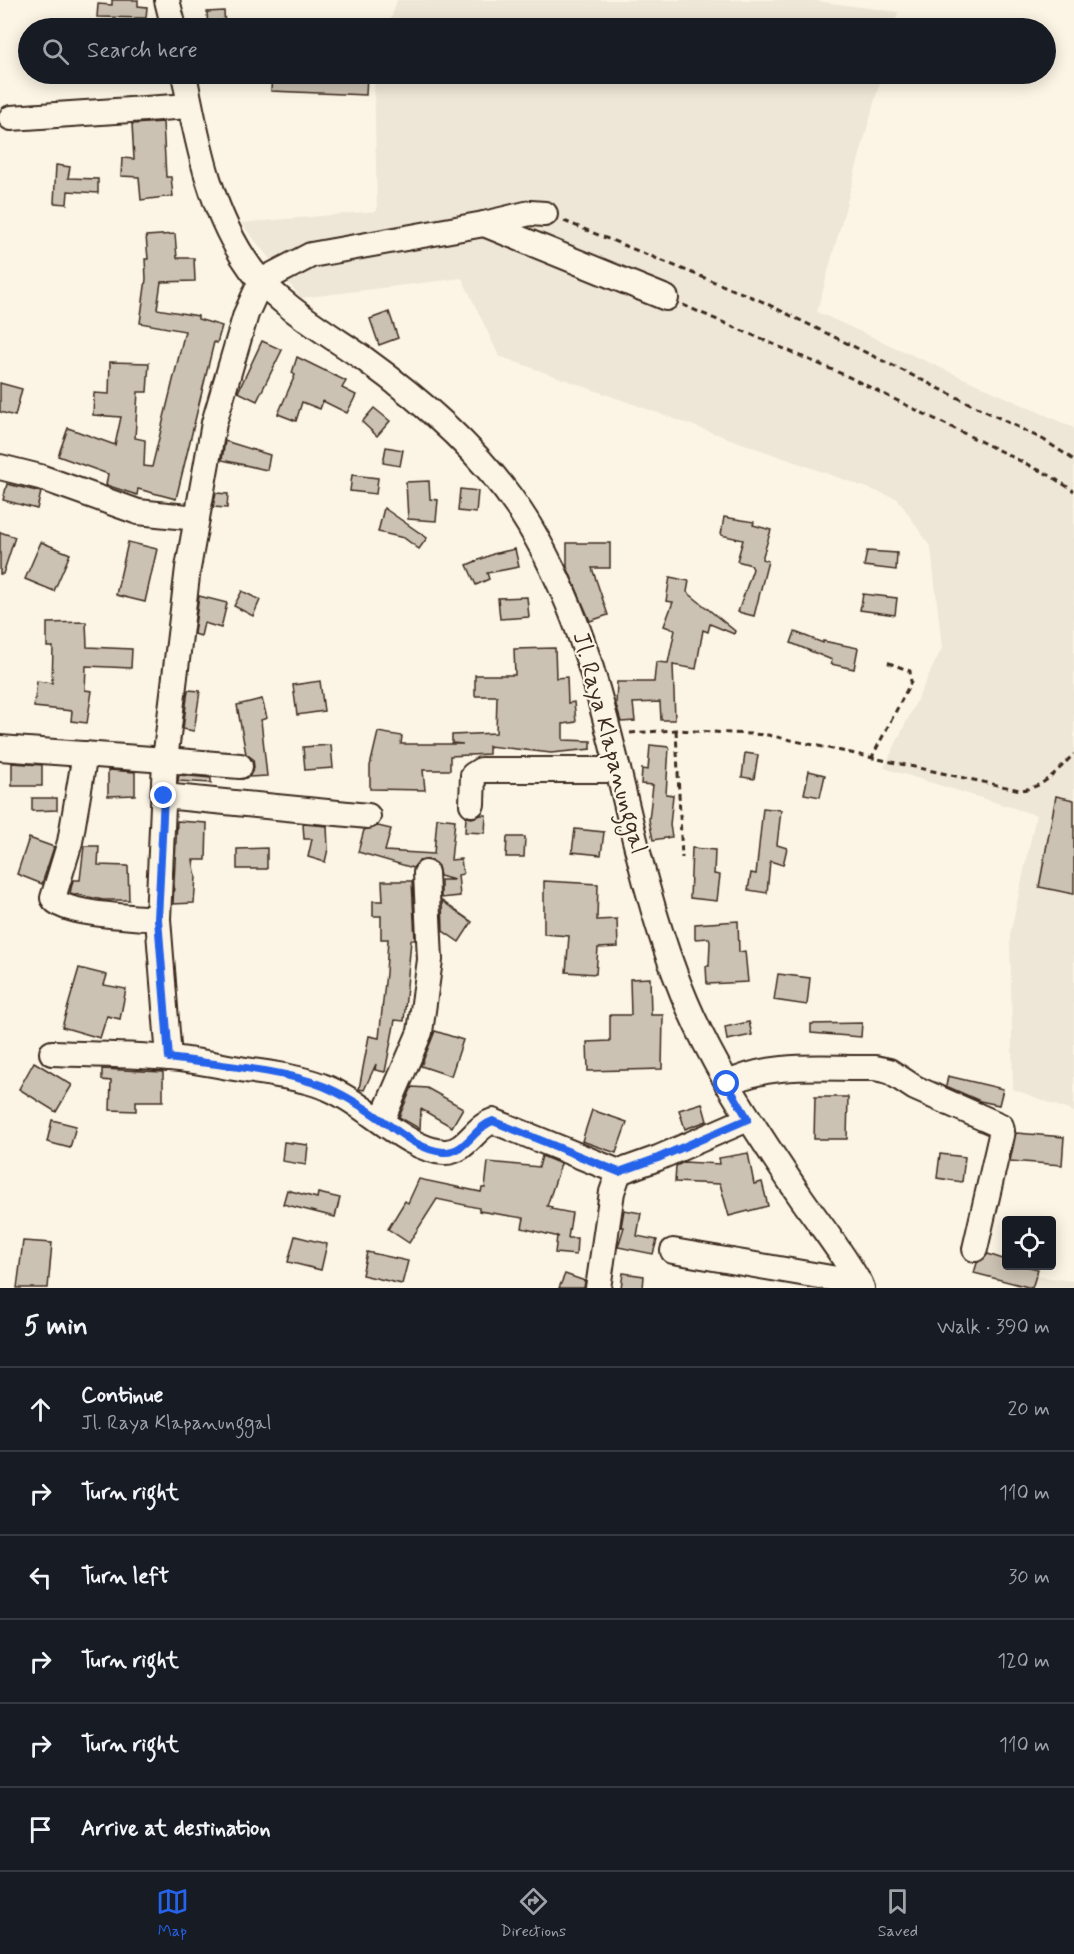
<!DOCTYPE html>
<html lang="en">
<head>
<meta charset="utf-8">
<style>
	:root { --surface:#171b24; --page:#20242c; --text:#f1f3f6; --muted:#9ea1a6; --line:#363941; --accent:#2563eb }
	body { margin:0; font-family:Mynerve,sans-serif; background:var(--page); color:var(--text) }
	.controls { position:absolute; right:18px; bottom:18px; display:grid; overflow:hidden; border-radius:6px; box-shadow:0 3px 15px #0003 }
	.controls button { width:54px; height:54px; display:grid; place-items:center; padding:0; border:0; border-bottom:2px solid var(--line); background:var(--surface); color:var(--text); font:30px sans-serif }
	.stop { position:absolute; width:18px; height:18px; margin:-14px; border:4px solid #2563eb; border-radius:50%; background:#fff }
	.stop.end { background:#2563eb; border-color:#fff; box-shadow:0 2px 6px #0008 }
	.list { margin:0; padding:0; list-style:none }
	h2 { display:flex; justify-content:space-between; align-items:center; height:78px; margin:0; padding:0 24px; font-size:26px }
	h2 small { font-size:20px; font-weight:400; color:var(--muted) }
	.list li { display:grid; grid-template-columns:39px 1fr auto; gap:18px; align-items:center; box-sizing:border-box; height:84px; padding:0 24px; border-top:2px solid var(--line) }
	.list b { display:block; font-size:22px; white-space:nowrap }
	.list p { margin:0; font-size:20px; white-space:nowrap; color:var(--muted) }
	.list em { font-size:20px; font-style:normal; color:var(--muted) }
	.icon { flex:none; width:33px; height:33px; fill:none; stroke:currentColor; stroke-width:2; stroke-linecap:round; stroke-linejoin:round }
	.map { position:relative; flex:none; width:1074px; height:1288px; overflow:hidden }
	.search { position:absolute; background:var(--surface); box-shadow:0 3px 15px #0003; left:18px; right:18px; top:18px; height:66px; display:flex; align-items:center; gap:15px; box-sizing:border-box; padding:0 21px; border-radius:33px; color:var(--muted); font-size:22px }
	.sheet { height:582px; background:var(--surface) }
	nav { display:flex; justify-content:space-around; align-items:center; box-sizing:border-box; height:84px; border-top:2px solid var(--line); background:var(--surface); font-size:16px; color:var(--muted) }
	nav a { display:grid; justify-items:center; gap:3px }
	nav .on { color:var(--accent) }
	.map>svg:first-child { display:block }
</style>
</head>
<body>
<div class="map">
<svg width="1074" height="1288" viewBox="0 0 1074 1288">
	<rect width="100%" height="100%" fill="#fcf5e5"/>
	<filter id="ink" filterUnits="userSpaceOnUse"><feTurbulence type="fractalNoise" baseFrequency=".0167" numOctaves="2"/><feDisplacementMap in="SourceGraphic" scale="12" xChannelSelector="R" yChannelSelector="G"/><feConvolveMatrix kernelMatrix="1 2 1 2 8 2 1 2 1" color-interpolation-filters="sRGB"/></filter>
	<g filter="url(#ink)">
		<g fill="#eee6d6">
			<path d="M397,0H809L898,12L894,28H388Z"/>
			<path d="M374,74H882L817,312L1074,428V1112L1013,1089L1010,935L1036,815L884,768L942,648L931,548L898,499L499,356L462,278L301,298L241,223L377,211Z"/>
			<path d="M1021,1274L1074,1281V1288H1015Z"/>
		</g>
		<g fill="#ccc2b3" stroke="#3b2a1e" stroke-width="1.5">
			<path d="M112,0H138V6L147,7L146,18L97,17L98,4L112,5Z"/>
			<path d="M224,11L225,28H208L207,12Z"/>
			<path d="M272,74H367L366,95L271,91Z"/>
			<path d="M163,122L166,177H171L173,196L141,200L139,177L121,176L122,158L134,159L132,124Z"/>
			<path d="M56,165L70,167L68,178L98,179V193L68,191L67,204L54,203Z"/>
			<path d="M175,234L177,258H194L195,281L161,282L157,309L198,316V319L222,326L217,343L214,342L176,499L138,489L137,495L106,485L108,474L58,456L68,428L115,445L121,417L93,415L94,393L109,394L110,362L149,363L147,392H138L135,438L145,440L144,466L152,467L185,331L140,323L146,279L145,259H148L146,236Z"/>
			<path d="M389,312L398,338L379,345L370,319Z"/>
			<path d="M262,341L282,350L257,401L238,392Z"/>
			<path d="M297,357L346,381L342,388L356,395L347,413L323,401L320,409L302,402L296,421L278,414L295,375L292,373Z"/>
			<path d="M0,383L22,389L15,416L0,412Z"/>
			<path d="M374,408L390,421L377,436L362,422Z"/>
			<path d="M225,441L270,455L267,470L222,460Z"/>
			<path d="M386,447L403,450L400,466L383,463Z"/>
			<path d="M352,475L378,478L376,494L350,491Z"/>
			<path d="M429,481L430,499L438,500L436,521L408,519L406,482Z"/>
			<path d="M7,484L41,492L37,509L3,500Z"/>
			<path d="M460,489L478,491L476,513L458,511Z"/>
			<path d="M216,493L228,494L227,508L213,507Z"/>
			<path d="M384,508L427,538L419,549L404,538L378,532Z"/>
			<path d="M724,517L754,522L753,525L771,530L762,559L768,561L754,616L738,612L753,569L751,565L737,561L743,540L721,535Z"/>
			<path d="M0,532L15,537L3,574H0Z"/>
			<path d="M41,542L70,554L54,591L25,579Z"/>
			<path d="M128,542L157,549L145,602L116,595Z"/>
			<path d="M567,543H610V568H592L608,615L590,621L567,567Z"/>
			<path d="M515,549L519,567L487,573L489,579L476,585L467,565L493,554Z"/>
			<path d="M867,551L897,553L896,570L864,566Z"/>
			<path d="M670,577L689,581L687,592L735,631L734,634L710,624L708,632L703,630L696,669L673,665L675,720H661L660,702L633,703L635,721L621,722L616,705L617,682H654L656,662L668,663L675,630L664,626L673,602L666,601Z"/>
			<path d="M242,591L260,600L253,616L234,606Z"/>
			<path d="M863,594L897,598L895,615L860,610Z"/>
			<path d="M199,596L227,603L221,628L204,623L201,636L194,634Z"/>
			<path d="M527,597L529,617L500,619L498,598Z"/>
			<path d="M86,622L87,647L132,649L131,668L86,666L85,690L92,691L87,723L71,721L72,711L34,707L37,681L52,683L53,647H47V623Z"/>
			<path d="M795,632L823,643V641L858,648L854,669L831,664L832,660L791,643Z"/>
			<path d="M555,648L556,678L567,677L568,703L574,702L576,722L563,724V740L591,741V749L551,753L489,746V754L450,756V770H423L425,790L370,789V766L378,732L402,736L401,744H463L452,743V735L496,733L497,696H475V675H515L514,649Z"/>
			<path d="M320,681L324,711L297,715L293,685Z"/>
			<path d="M188,690L200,691L194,731L183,729Z"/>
			<path d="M262,699L267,718L261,720L267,776L249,777L254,767L253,759L246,754L237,705Z"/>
			<path d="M331,745L333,768L305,770L303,747Z"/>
			<path d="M650,745L669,747L666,794L673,795L670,825L672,837L653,840L649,820L653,785L641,784L642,769L648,770Z"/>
			<path d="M745,753L758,755L754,779L742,777Z"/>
			<path d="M12,763L42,765V786H12Z"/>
			<path d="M108,770L135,772V795L108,796Z"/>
			<path d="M809,771L825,775L820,797L804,794Z"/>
			<path d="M179,775L211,778V783L178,781Z"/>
			<path d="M1056,796L1074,800V894L1039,887Z"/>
			<path d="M32,798H57V810L32,811Z"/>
			<path d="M763,808L781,810L777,845L787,848L783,865L770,861L767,893L748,890L751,873L756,874Z"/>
			<path d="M481,815H486L485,833L465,832L466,817L472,818Z"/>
			<path d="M437,818L455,820L451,860L461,859L463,874L458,875L460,896L441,898V880H454L440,876L438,866L432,860L419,861L413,868L358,852L364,830L378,826L391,829L385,851L434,854Z"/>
			<path d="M177,821L207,823L206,860H193L196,877L194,903L173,904Z"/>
			<path d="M303,824L327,826L328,849L325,862L308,857L312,839H304Z"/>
			<path d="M575,829L604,832L601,855L572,852Z"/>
			<path d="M507,837H525L524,857H506Z"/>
			<path d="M29,838L54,847L42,884L17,874Z"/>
			<path d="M84,846H99L98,865L128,866L129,900H103L70,893L73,880H80Z"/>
			<path d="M267,848V869H237V849Z"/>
			<path d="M692,848L715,850L714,874L720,875L717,901L690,898Z"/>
			<path d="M382,881H412L415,940H411L404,1021L395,1020L385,1072L375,1070L376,1064L364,1090L359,1089L369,1036L379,1038L386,973L388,939H381V916H373V901H383Z"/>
			<path d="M544,881L598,884L597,920L617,919L618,947L598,948L596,974L566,972L569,936L544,934Z"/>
			<path d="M442,901L472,922L459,942L443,931Z"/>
			<path d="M738,921L739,952L745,951L748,982L707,984L706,966H709L710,942L709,938L695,939V924Z"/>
			<path d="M79,968L107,975L104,985L126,989L120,1019L107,1016L100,1038L62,1027Z"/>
			<path d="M778,974L810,978L807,1005L774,1000Z"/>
			<path d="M650,978L651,1015H663L662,1069L588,1071L587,1042L610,1041V1015H631L630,979Z"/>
			<path d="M749,1022L752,1035L727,1040L725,1027Z"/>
			<path d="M862,1023L861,1037L811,1033V1024Z"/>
			<path d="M435,1031L463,1040L451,1076L421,1066Z"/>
			<path d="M34,1062L72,1085L56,1112L19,1089Z"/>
			<path d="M102,1069L163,1072V1101H136V1111L110,1110L111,1081L102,1080Z"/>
			<path d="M948,1076L1003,1089L999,1105L980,1101L946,1086Z"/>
			<path d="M412,1087L427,1088L463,1108L452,1127L421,1109L420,1129L399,1117Z"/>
			<path d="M815,1097H848L847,1139H814Z"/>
			<path d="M702,1103L707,1121L685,1129L679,1110Z"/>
			<path d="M592,1110L627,1122L616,1153L582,1141Z"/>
			<path d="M52,1120L76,1126L70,1148L47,1142Z"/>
			<path d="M1016,1133L1064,1137L1062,1165L1010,1161Z"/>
			<path d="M284,1142L308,1145L306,1165L282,1161Z"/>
			<path d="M748,1153L754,1184L762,1182L768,1206L729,1216L720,1184L675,1182L676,1166L684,1162L720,1164L719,1158Z"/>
			<path d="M940,1154L965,1157L962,1182L937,1178Z"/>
			<path d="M542,1156L561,1164L547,1206L552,1207L551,1209L572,1213L568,1238H577L576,1255L555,1253L557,1236L559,1237L522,1228L524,1218L479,1211V1208L437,1199L409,1243L388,1229L405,1201L408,1203L419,1179L481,1192L482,1188H485L488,1162L539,1167Z"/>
			<path d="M287,1190L317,1198L318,1193L340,1198L335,1217L283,1204Z"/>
			<path d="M624,1210L641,1213L637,1236L657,1240L653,1254L618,1247L624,1227H621Z"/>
			<path d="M295,1236L327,1244L321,1270L288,1262Z"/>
			<path d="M23,1241L52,1243L48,1288H17Z"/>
			<path d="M367,1252L408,1261L402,1284L362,1275Z"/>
			<path d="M988,1254L1006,1260V1266H1025L1038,1269L1032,1288L974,1273L977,1263Z"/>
			<path d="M623,1273L644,1276L643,1288H621Z"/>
			<path d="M565,1274L585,1281L584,1288H559Z"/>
		</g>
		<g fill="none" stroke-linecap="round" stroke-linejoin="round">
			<g stroke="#3b2a1e" stroke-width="28">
				<g id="minor">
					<path d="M167,0L174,28"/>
					<path d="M184,74C197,140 210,213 251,269C277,304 327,333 363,358C424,402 490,460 529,525C614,667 618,824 675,974C704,1054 751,1123 798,1193C819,1224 845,1255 862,1288"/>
					<path d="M11,118L190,106"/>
					<path d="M484,224L666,298"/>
					<path d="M0,467L40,477L138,512L197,518L214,423L246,314L261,281L311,255L484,224L530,213L545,214"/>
					<path d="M0,748L165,760L188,568L197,518"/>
					<path d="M85,754L70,842L53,898C61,915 139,917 158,919"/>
					<path d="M164,796L368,816"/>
					<path d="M472,804L473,775L481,770H618"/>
					<path d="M52,1053C91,1055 131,1054 170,1058C195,1060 221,1066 246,1070C271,1074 298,1077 322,1086C363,1100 405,1150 444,1152C466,1153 474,1127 493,1121L619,1172L658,1158L748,1119"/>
					<path d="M169,1058L158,919L165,760L240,766"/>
					<path d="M727,1084C770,1061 828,1069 875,1068L889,1071L915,1088L1001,1126L1002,1131L975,1249"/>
					<path d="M382,1120L420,1032L430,960L426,873"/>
					<path d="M673,1251L860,1283"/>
					<path d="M598,1288L612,1192L619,1172"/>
				</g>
			</g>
			<g stroke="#3b2a1e" stroke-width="3" stroke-dasharray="6 4.5" stroke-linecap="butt">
				<path d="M564,221L759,300L1044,440L1074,460"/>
				<path d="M683,305L849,377L1049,475L1074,491"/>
				<path d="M676,730L682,858"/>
				<path d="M630,733L676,730L768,735L1020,790C1045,788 1057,770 1074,754"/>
				<path d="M871,759L911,682L910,671L884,661"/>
			</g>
			<use href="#minor" stroke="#fcf5e5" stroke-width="24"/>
		</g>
	</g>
	<g fill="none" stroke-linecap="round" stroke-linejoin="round" filter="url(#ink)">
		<path stroke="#2563eb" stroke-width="8" d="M164,796L158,919L169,1058C216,1065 280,1069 323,1086C343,1094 362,1106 379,1118C400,1132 417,1149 443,1152C466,1154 474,1127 493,1121L619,1172L658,1158L748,1119L727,1084"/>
	</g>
	<g text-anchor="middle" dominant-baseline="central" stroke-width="4.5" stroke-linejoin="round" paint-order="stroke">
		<g font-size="24" fill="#3b2a1e" stroke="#fcf5e5">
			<text transform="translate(609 743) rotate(75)">Jl. Raya Klapanunggal</text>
		</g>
	</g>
</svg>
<div class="controls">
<button><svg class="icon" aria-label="locate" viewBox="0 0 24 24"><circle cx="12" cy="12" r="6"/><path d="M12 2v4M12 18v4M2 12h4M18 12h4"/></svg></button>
</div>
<div class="stop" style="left:727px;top:1084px"></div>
<div class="stop end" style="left:164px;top:796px"></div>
<div class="search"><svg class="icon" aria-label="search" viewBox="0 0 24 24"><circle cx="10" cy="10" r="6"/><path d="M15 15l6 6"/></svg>Search here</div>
</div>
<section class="sheet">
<h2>5 min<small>Walk · 390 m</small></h2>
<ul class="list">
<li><svg class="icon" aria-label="ahead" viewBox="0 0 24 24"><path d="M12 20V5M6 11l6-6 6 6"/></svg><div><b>Continue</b><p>Jl. Raya Klapanunggal</p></div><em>20 m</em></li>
<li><svg class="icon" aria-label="right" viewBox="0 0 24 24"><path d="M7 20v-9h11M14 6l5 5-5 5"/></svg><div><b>Turn right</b></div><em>110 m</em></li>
<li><svg class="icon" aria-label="left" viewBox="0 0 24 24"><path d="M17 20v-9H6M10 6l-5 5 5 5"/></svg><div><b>Turn left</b></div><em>30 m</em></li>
<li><svg class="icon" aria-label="right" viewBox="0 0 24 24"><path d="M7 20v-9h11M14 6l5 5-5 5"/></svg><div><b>Turn right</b></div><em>120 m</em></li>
<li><svg class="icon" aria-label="right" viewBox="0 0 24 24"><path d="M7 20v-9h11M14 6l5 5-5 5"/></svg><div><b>Turn right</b></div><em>110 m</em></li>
<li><svg class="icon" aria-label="arrive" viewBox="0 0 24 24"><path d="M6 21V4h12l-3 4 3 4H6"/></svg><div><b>Arrive at destination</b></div></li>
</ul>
</section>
<nav>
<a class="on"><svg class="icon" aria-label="map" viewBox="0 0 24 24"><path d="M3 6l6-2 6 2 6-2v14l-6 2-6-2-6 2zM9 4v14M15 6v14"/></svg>Map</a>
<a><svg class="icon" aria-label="directions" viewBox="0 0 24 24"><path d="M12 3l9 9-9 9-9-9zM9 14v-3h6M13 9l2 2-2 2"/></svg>Directions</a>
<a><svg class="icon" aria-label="saved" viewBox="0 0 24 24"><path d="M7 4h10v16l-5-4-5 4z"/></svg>Saved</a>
</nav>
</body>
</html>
